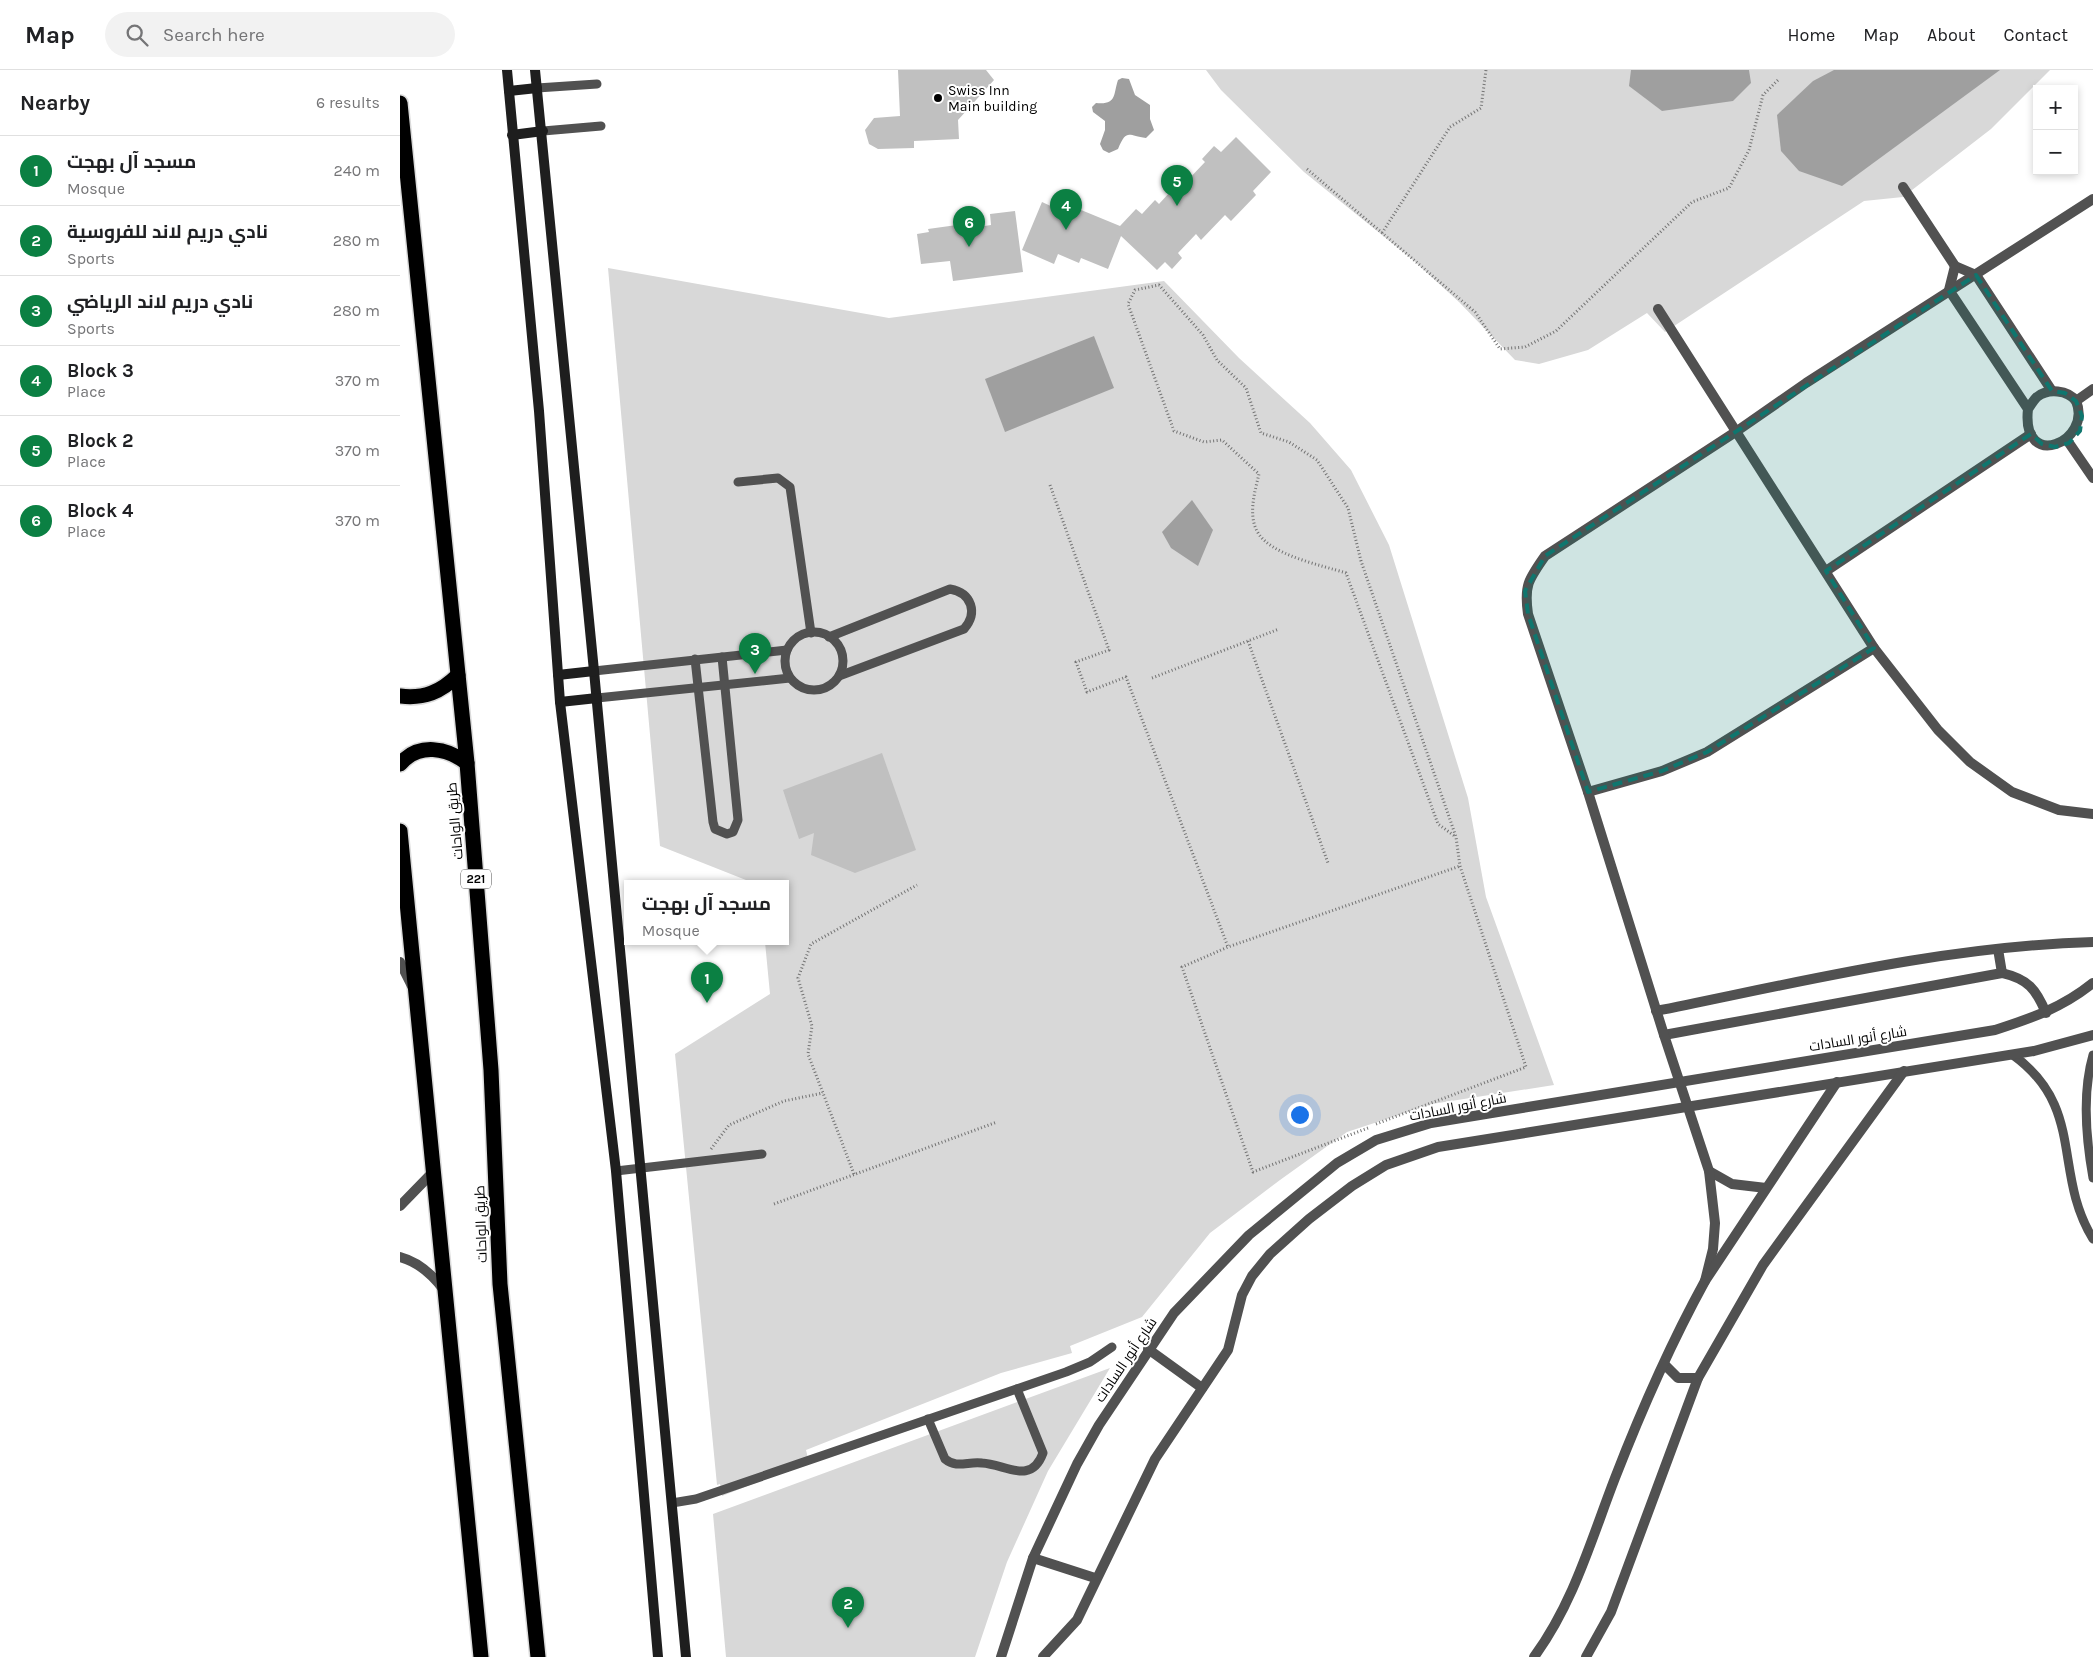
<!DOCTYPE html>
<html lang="en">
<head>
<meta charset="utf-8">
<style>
	:root { --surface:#fff; --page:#f2f2f2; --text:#202124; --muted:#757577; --line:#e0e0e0; --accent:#0b8043 }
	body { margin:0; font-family:Karla,Cairo,sans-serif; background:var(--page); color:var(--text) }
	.controls { position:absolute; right:15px; top:15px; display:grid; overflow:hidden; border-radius:0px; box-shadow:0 2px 8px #0003 }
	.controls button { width:45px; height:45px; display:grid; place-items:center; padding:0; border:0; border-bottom:1px solid var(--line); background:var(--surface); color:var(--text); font:25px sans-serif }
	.you { position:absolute; left:899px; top:1044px; width:18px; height:18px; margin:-12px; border:4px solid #fff; border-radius:50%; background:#1a73e8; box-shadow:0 0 0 8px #1a73e833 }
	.badge { display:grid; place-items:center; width:32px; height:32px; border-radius:50%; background:var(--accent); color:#fff; font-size:16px; font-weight:700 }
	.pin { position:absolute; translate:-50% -41px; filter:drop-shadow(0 1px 2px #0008) }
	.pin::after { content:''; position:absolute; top:26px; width:18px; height:15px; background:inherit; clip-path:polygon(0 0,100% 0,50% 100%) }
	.popup { position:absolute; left:224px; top:810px; width:165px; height:65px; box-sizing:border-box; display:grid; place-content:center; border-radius:0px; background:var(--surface); filter:drop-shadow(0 1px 4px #0005); font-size:16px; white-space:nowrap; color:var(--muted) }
	.popup b { font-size:19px; color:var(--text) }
	.popup::after { content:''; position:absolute; left:50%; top:100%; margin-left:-10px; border:10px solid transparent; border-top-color:var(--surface) }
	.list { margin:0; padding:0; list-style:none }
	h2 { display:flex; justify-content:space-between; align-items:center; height:65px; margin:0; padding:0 20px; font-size:21px }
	h2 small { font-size:16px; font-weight:400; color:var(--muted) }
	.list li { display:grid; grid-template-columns:32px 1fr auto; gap:15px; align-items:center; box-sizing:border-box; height:70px; padding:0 20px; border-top:1px solid var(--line) }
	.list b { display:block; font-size:19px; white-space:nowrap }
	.list p { margin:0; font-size:16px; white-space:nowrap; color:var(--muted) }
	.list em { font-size:16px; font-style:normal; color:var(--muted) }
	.icon { flex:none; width:28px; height:28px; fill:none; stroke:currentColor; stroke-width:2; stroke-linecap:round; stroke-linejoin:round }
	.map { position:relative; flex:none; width:1693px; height:1587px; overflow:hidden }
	header { display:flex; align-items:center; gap:30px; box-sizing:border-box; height:70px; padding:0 25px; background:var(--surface); border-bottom:1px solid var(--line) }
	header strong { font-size:24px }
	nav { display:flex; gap:28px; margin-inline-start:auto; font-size:18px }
	.search { width:350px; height:45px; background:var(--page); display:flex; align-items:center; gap:12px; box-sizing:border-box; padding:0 18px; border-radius:28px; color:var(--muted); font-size:19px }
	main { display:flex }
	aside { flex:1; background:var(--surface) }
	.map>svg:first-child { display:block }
</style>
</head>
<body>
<header>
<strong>Map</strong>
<div class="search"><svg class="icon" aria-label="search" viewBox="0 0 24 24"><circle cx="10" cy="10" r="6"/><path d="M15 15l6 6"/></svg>Search here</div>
<nav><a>Home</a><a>Map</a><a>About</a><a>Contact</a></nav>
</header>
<main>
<aside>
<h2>Nearby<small>6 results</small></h2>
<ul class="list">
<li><span class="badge">1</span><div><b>مسجد آل بهجت</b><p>Mosque</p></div><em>240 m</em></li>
<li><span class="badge">2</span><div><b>نادي دريم لاند للفروسية</b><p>Sports</p></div><em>280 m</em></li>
<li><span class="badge">3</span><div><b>نادي دريم لاند الرياضي</b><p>Sports</p></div><em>280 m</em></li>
<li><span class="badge">4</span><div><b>Block 3</b><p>Place</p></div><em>370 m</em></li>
<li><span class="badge">5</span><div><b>Block 2</b><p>Place</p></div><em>370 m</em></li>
<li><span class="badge">6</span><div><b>Block 4</b><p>Place</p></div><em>370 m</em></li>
</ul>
</aside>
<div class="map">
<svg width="1693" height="1587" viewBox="0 0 1693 1587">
	<rect width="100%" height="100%" fill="#fff"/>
	<g fill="#d8d8d8">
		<path d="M806,0H1650L1591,59L1503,127L1464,131L1265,262L1247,243L1188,280L1139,294L1115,290L1059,232L1013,190L904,102L821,20Z"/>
		<path d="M208,198L489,248L764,211L839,288L910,353L951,400L989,475L1068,728L1086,827L1154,1015L1032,1034L947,1062L880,1110L810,1163L742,1247L670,1276L672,1283L601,1303L406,1380L409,1392L322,1426L320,1414L317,1415L275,984L370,924L365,872H386V814H356L260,776Z"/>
		<path d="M710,1298L648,1401L607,1492L575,1587H326L313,1444Z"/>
	</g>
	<g fill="#9f9f9f">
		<path d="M1231,0H1349L1351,13L1333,31L1262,41L1229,16Z"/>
		<path d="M1434,0H1600L1442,116L1399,101L1381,81L1377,45L1413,11Z"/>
		<path d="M722,8L729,9L735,25L750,35V49L754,60L746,68C728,66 727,58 718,79L709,83L703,80L700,74L705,60V51L693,42L692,37L696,33C717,35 713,25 718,10Z"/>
		<path d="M694,266L714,318L605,362L585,309Z"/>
		<path d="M792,430L813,460L798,496L771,478L762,462Z"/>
	</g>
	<g fill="#c0c0c0">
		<path d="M498,0H586L594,10L558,50L559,69L514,71V78L478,79L469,74L465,60L474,48L500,46Z"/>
		<path d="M836,67L871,102L853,121L856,125L831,151L825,145L801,170L796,164L778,183L782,188L772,199L765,192L757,200L721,166L708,199L681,188L679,193L658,184L654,194L622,180L642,132L666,143L669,135L720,156L736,139L742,144L755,130L759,134L781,110L785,113L805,92L802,89L814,76L821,82Z"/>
		<path d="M615,141L623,202L553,211L550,191L521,194L517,164L529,162L528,159L564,154L565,159L591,155L590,144Z"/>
		<path d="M482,683L516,780L455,803L411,785L414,763L399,769L383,720Z"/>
	</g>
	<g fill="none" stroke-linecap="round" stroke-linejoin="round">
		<g stroke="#dbdbdb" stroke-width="18">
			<g id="highway">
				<path d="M0,33L67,693L91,1000L100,1214L138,1587"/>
				<path d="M0,626C24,629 41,622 58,605"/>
				<path d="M0,694C19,672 47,678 67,693"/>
				<path d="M0,761L81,1587"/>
			</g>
		</g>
		<g stroke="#737373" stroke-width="3" stroke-dasharray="1 2.5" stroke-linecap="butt">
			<path d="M907,99L1075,242L1100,279L1125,277L1156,261L1292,132L1329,118L1349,80L1363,25L1379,9"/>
			<path d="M982,163L1050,57L1081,38L1086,0"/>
			<path d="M650,415L709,580L676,592L687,622L726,607L828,877"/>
			<path d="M848,571L928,793"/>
			<path d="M752,608L879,559"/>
			<path d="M976,1054L1126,997L1060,796L1056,767L961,491L948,438L917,390L889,372L861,363L846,318L817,290L803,265L759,215L735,220L728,234L774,361L804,372L822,370L859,404C855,421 848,444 857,461C869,485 921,495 946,503L1038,754L1056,767"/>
			<path d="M968,1058L853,1102L782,897L828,877L1060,796"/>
			<path d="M311,1079L329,1055L384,1031L423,1023"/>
			<path d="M454,1104L408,984L412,956L398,908L411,874L517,815"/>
			<path d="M374,1134L597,1052"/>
		</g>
		<g stroke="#515151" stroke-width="9">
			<path d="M137,18L197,14"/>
			<path d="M143,61L201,56"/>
			<path d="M338,412L378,408L390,417L411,563"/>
			<circle cx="414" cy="591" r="29"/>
			<path d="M429,567L550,519C572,523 578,543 564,559L439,606"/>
			<path d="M295,589L313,752L315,759L327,764L333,762L338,750L322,587"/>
			<path d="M194,601L387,580"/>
			<path d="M197,628L390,608"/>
			<path d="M1613,985C1686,1038 1652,1102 1693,1169"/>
			<path d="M1693,985C1682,1023 1686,1069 1693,1108"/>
			<path d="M216,1101L362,1084"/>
			<path d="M528,1349L545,1389C557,1399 568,1391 582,1393C605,1394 631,1416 643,1383L617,1319"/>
			<path d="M272,1433L296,1429L666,1302L690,1292L712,1277"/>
		</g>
		<g stroke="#515151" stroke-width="10">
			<path d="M1503,117L1555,196L1576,205L1652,321"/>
			<path d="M1555,196L1549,220L1628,339C1621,403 1693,371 1676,331C1668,320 1648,318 1637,327C1634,329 1631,335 1628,339"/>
			<path d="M1258,239L1474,578L1538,660L1570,692L1612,722L1659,740L1693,744"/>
			<path d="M1676,331L1693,319"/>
			<path d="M1669,373L1693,408"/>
			<path d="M1426,501L1631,364"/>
			<path d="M1188,722L1262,701L1307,682L1474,578"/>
			<path d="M1598,879L1602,903"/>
			<path d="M0,892L12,916"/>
			<path d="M1256,941C1400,912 1546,876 1693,872"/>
			<path d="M1264,965L1602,903C1628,909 1636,919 1646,943"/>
			<path d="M1309,1101L1332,1114L1366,1118"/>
			<path d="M0,1136L34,1101"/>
			<path d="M0,1187C19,1192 32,1204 44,1220"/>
			<path d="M1305,1211L1313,1179L1315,1153L1309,1101L1264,965L1188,722L1128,544C1124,516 1128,510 1145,486L1337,361L1406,313L1693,129"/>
			<path d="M748,1279L802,1318"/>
			<path d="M1264,1294L1278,1308H1298"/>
			<path d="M633,1488L695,1508"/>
			<path d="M601,1587L633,1488L677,1394L699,1355L774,1243L849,1165L937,1093L976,1070L1031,1053L1595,960C1632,948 1662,938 1693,913"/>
			<path d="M643,1587L677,1550L755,1389L828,1280L842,1225L852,1206L870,1184L909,1149L952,1116L986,1095L1038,1077L1634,981L1693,965"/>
			<path d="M1134,1587C1174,1532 1191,1470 1215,1408C1241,1341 1271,1273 1305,1211L1437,1012"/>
			<path d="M1186,1587L1211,1542L1298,1308L1363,1195L1504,1001"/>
		</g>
		<g stroke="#1e1e1e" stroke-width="10">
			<path d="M107,0L139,341L160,632L216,1101L258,1587"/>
			<path d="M135,0L194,601L286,1587"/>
			<path d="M109,21L137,18"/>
			<path d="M112,65L143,61"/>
			<path d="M158,605L194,601"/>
			<path d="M160,632L197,628"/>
		</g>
		<use href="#highway" stroke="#000" stroke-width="15"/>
	</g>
	<path fill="#0f766e" fill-opacity="0.2" stroke="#0f766e" stroke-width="4" stroke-dasharray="10 6" stroke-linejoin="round" d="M1576,205L1652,321L1665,323L1676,331L1682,346L1680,361L1669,373L1655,377L1642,374L1631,364L1426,501L1474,578L1307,682L1262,701L1188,722L1128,544L1125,521L1145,486Z"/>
	<circle fill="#000" stroke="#fff" stroke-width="2" cx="538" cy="28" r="5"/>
	<g text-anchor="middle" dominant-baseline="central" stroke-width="4" stroke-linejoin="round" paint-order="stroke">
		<rect fill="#fff" stroke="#4c4c4c" stroke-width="1" x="61" y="799.5" width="30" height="19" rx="4"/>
		<g font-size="12" font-weight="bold" fill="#000">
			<text x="76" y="809">221</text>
		</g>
		<g font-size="14" fill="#000" stroke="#fff" text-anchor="start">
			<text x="548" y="20">Swiss Inn<tspan x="548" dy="16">Main building</tspan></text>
		</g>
		<g font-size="14" fill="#000" stroke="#fff">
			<text transform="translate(55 751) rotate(-95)">طريق الواحات</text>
			<text transform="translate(1458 969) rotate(-9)">شارع أنور السادات</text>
			<text transform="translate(1058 1037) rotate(-11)">شارع أنور السادات</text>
			<text transform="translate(81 1154) rotate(-92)">طريق الواحات</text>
			<text transform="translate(726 1290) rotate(-56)">شارع أنور السادات</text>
		</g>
	</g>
</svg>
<div class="controls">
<button>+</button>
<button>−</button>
</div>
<div class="you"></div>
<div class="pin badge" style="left:307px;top:933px">1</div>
<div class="popup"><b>مسجد آل بهجت</b>Mosque</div>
<div class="pin badge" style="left:448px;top:1558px">2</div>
<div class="pin badge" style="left:355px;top:604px">3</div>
<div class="pin badge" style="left:666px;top:160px">4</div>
<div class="pin badge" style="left:777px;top:136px">5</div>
<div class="pin badge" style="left:569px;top:177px">6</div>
</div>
</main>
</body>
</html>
